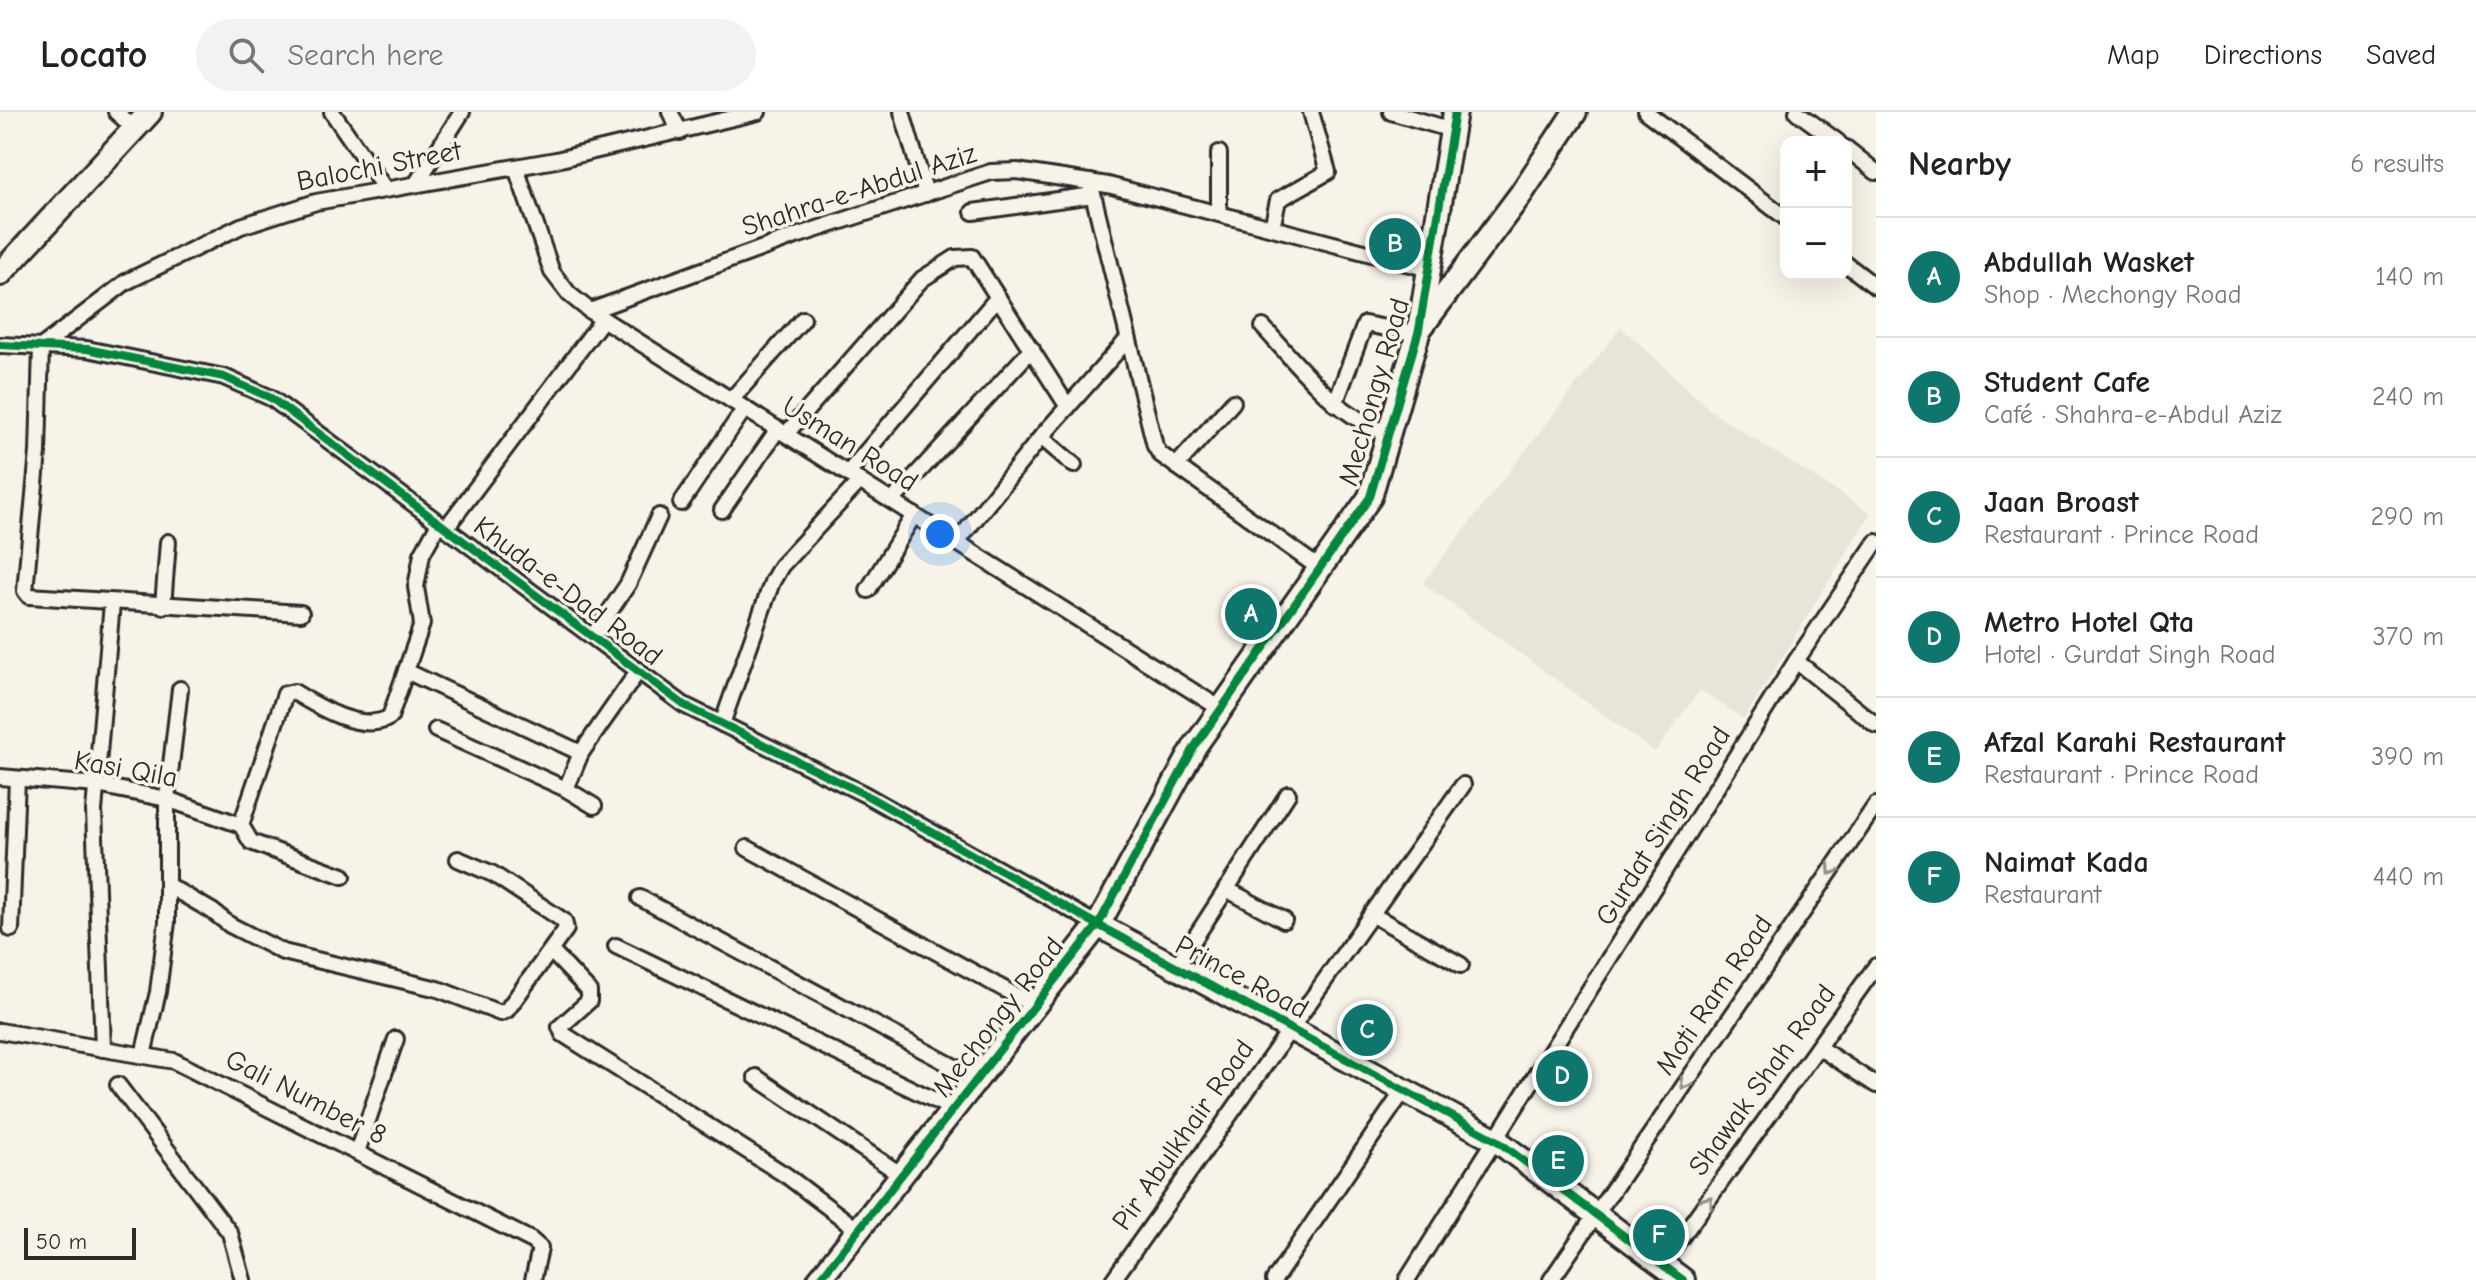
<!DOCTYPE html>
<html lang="en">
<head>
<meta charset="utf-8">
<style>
	:root { --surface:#fff; --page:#f2f2f2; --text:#222; --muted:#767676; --line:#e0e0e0; --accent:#0f766e }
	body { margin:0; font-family:"Comic Neue",sans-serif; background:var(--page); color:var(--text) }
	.controls { position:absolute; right:24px; top:24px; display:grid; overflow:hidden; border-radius:16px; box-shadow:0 8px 32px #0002 }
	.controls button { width:72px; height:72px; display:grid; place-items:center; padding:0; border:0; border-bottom:2px solid var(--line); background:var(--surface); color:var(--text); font:40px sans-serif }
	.scale { position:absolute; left:24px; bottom:20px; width:112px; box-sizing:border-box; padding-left:8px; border:4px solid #2b2b2b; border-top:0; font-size:22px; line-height:28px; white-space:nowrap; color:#2b2b2b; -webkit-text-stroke:6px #f7f3e8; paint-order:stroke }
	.you { position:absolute; left:940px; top:422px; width:28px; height:28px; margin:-20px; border:6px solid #fff; border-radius:50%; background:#1a73e8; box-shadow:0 0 0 12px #1a73e833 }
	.badge { display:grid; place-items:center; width:52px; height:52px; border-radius:50%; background:var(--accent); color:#fff; font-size:26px; font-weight:700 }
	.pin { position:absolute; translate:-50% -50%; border:4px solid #fff; box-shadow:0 2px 8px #0006 }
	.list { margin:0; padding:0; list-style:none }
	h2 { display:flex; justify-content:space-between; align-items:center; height:104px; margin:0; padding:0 32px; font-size:34px }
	h2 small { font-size:26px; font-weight:400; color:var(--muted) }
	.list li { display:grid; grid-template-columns:52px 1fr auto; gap:24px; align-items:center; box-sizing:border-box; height:120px; padding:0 32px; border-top:2px solid var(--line) }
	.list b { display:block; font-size:30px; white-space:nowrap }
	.list p { margin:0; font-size:26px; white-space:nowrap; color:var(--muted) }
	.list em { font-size:26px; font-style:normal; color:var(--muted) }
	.icon { flex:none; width:44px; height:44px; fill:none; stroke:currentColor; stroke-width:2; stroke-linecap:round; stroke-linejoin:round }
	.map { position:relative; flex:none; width:1876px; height:1168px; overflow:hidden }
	header { display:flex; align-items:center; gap:48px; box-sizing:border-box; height:112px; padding:0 40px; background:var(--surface); border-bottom:2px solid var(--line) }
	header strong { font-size:38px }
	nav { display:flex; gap:44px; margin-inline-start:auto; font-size:28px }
	.search { width:560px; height:72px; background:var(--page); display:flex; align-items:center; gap:20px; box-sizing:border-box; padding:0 28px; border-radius:44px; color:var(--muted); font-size:30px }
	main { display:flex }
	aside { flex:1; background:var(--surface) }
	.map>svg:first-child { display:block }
</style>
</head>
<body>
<header>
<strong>Locato</strong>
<div class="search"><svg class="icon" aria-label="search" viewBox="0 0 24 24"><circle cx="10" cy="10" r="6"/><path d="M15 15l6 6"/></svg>Search here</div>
<nav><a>Map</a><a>Directions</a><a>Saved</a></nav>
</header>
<main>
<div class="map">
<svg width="1876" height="1168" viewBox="0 0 1876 1168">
	<rect width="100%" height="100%" fill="#f7f3e8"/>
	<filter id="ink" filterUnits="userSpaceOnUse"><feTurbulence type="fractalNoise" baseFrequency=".0125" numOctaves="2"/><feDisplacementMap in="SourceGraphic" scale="16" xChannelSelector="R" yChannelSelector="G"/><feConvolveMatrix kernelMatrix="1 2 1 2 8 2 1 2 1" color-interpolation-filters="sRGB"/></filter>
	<g filter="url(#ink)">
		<path fill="#e8e4da" d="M1621,215L1716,303L1871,401L1744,607L1700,578L1655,640L1423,471Z"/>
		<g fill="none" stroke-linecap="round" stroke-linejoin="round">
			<g stroke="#2b2b2b" stroke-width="20">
				<g id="street">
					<path d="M116,0L134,16"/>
					<path d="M332,0L385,77"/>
					<path d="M670,0L680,20"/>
					<path d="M902,0L926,82"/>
					<path d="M1391,0L1452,18"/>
					<path d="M1646,0L1786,106"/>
					<path d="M1797,0L1838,30"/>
					<path d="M1846,36L1876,60"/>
					<path d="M1219,41V101"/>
					<path d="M516,56L552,160L569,182L590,199L1221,597"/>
					<path d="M1090,70L1155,334L1160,342L1319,456"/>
					<path d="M416,72L462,0"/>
					<path d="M973,100L1093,83"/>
					<path d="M1272,116L1278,88L1328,60L1311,0"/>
					<path d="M1846,152L1876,175"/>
					<path d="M590,199L796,124L991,60L1017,59L1108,73L1429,157"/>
					<path d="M1263,215C1301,256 1335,303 1388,321"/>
					<path d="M0,233L87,237L224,265L271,286L684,593L864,682L1098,813"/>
					<path d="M731,288L803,207"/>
					<path d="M1335,292L1365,212L1417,222"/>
					<path d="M786,322L922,167L955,146L972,145L1068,295"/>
					<path d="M1041,325L1074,353"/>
					<path d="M1176,354L1233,290"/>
					<path d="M848,361L998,185"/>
					<path d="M892,389L1032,237"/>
					<path d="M681,391L745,296"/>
					<path d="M722,398L778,317"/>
					<path d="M446,416L603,207"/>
					<path d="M957,430L1041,325L1127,228"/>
					<path d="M868,478L914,403"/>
					<path d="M163,494L168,430"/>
					<path d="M301,501L29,484L25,479L38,340L41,235L126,170L241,114L316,90L556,48L758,0"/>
					<path d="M593,524L628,472L659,404"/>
					<path d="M1796,549L1876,613"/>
					<path d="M406,559L581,641"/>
					<path d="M722,612L772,470L781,454L860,369"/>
					<path d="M436,618L566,677L594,694"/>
					<path d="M0,665L97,673L167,687L241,713"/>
					<path d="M566,677L581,641L639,558"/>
					<path d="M747,736L1033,893"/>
					<path d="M343,764L251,730L241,713L285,582L294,580C318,595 363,622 390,605L422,512L416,475L422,442L439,411"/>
					<path d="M167,773L212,799L230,813L283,840L438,877L500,901L507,898L566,817L564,809L493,762L458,747"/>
					<path d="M1226,777L1284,808"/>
					<path d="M640,786L977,967"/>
					<path d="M1371,802L1461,853"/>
					<path d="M11,817L17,667"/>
					<path d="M616,834L953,997"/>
					<path d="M552,840L589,879V889L560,915L563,922L787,1064L858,1118"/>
					<path d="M1176,855L1288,682"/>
					<path d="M0,919L174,949L531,1128L540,1136L533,1168"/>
					<path d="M1818,935L1876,973"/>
					<path d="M103,937L94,699L112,491"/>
					<path d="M143,943L158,880L167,810V687L180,577"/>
					<path d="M756,965L900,1062"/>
					<path d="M118,973L230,1121L243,1168"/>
					<path d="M357,1040L396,927"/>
					<path d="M1662,1152L1876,854"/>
					<path d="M1113,1168L1463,673"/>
					<path d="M1274,1168L1404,978"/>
					<path d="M1407,1168L1796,549L1876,430"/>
					<path d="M1551,1168L1876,693"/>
				</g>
			</g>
			<g stroke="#2b2b2b" stroke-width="28">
				<g id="secondary">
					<path d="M0,162L150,0"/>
					<path d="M1422,214L1521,82L1575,0"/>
					<path d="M1098,813L1496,1028L1683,1168"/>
					<path d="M819,1168L1098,813L1195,634L1370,385L1419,218L1455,0"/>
				</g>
			</g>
			<use href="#street" stroke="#f7f3e8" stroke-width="14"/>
			<use href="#secondary" stroke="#f7f3e8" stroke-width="22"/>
			<g stroke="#f7f3e8" stroke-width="13">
				<g id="cycleway">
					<path d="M0,233L87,237L224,265L271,286L684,593L864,682L1098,813L1496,1028L1683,1168"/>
					<path d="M819,1168L1098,813L1195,634L1370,385L1419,218L1455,0"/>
				</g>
			</g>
			<use href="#cycleway" stroke="#00873e" stroke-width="8"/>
		</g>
		<defs><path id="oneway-chevron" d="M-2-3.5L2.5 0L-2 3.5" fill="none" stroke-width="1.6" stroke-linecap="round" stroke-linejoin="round" transform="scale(2)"/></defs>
		<g stroke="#918f8a">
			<use href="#oneway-chevron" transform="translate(1832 758) rotate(124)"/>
			<use href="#oneway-chevron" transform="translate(1685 972) rotate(124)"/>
			<use href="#oneway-chevron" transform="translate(1708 1089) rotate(-54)"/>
		</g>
	</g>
	<g text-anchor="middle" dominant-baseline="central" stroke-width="7" stroke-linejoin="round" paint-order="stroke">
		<g font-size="28" fill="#2b2b2b" stroke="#f7f3e8">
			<text transform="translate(379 54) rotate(-11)">Balochi Street</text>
			<text transform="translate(859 78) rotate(-18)">Shahra-e-Abdul Aziz</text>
			<text transform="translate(1374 280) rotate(-74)">Mechongy Road</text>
			<text transform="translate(850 332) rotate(32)">Usman Road</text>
			<text transform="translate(568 479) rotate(37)">Khuda-e-Dad Road</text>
			<text transform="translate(126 657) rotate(10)">Kasi Qila</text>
			<text transform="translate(1663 714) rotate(-58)">Gurdat Singh Road</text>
			<text transform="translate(1242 865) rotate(28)">Prince Road</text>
			<text transform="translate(1714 883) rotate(-56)">Moti Ram Road</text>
			<text transform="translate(998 905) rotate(-52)">Mechongy Road</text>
			<text transform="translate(1762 968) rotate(-54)">Shawak Shah Road</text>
			<text transform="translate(306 985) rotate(27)">Gali Number 8</text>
			<text transform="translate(1183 1023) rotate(-55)">Pir Abulkhair Road</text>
		</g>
	</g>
</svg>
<div class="controls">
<button>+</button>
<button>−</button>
</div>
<div class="scale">50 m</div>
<div class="you"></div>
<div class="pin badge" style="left:1251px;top:502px">A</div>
<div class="pin badge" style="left:1395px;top:132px">B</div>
<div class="pin badge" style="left:1367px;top:918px">C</div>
<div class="pin badge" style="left:1562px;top:964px">D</div>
<div class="pin badge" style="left:1558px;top:1049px">E</div>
<div class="pin badge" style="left:1659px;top:1123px">F</div>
</div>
<aside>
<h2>Nearby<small>6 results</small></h2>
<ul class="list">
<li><span class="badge">A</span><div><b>Abdullah Wasket</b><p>Shop · Mechongy Road</p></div><em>140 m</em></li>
<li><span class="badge">B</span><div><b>Student Cafe</b><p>Café · Shahra-e-Abdul Aziz</p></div><em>240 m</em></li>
<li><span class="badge">C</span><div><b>Jaan Broast</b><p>Restaurant · Prince Road</p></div><em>290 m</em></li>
<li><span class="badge">D</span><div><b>Metro Hotel Qta</b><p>Hotel · Gurdat Singh Road</p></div><em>370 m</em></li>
<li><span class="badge">E</span><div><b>Afzal Karahi Restaurant</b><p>Restaurant · Prince Road</p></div><em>390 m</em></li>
<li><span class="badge">F</span><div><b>Naimat Kada</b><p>Restaurant</p></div><em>440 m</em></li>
</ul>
</aside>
</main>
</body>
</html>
